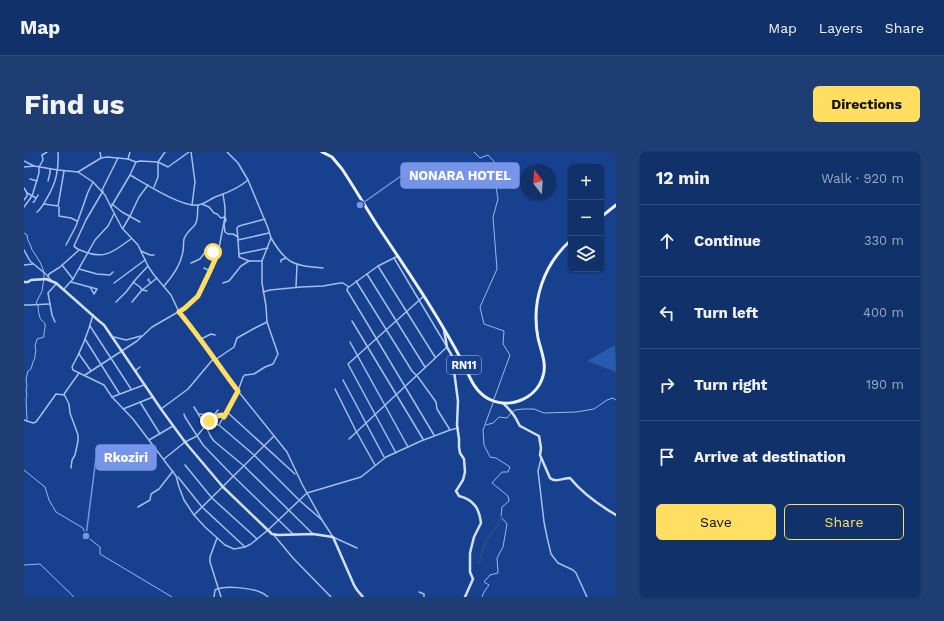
<!DOCTYPE html>
<html lang="en">
<head>
<meta charset="utf-8">
<style>
	:root { --surface:#11316a; --page:#1e3d72; --text:#f1f3f6; --muted:#9ca9c1; --line:#304c7e; --accent:#ffde61 }
	body { margin:0; font-family:"Work Sans",sans-serif; background:var(--page); color:var(--text) }
	.controls { position:absolute; right:12px; top:12px; display:grid; overflow:hidden; border-radius:6px; box-shadow:0 1px 3px #0004 }
	.controls button { width:36px; height:36px; display:grid; place-items:center; padding:0; border:0; border-bottom:1px solid var(--line); background:var(--surface); color:var(--text); font:20px sans-serif }
	.compass { position:absolute; left:496px; top:12px; width:36px; height:36px; border-radius:50%; background:var(--surface); box-shadow:0 1px 3px #0004; rotate:343deg }
	.stop { position:absolute; width:12px; height:12px; margin:-9px; border:3px solid #ffde61; border-radius:50%; background:#fff }
	.stop.end { background:#ffde61; border-color:#fff; box-shadow:0 1px 4px #0008 }
	.list { margin:0; padding:0; list-style:none }
	h2 { display:flex; justify-content:space-between; align-items:center; height:52px; margin:0; padding:0 16px; font-size:17px }
	h2 small { font-size:13px; font-weight:400; color:var(--muted) }
	.list li { display:grid; grid-template-columns:26px 1fr auto; gap:12px; align-items:center; box-sizing:border-box; height:72px; padding:0 16px; border-top:1px solid var(--line) }
	.list b { display:block; font-size:15px; white-space:nowrap }
	.list em { font-size:13px; font-style:normal; color:var(--muted) }
	.actions { display:flex; gap:8px; padding:12px 16px }
	.actions a { flex:1; padding:9px 0; border:1px solid var(--accent); border-radius:6px; text-align:center; font-size:14px; color:var(--accent) }
	.actions .main { background:var(--accent); color:#111 }
	.icon { flex:none; width:22px; height:22px; fill:none; stroke:currentColor; stroke-width:2; stroke-linecap:round; stroke-linejoin:round }
	.map { position:relative; flex:none; width:592px; height:445px; overflow:hidden; border-radius:6px }
	header { display:flex; align-items:center; gap:24px; box-sizing:border-box; height:56px; padding:0 20px; background:var(--surface); border-bottom:1px solid var(--line) }
	header strong { font-size:19px }
	nav { display:flex; gap:22px; margin-inline-start:auto; font-size:14px }
	.intro { display:flex; align-items:center; justify-content:space-between; box-sizing:border-box; height:96px; padding:0 24px }
	h1 { margin:0; font-size:28px }
	.button { padding:10px 18px; border-radius:6px; background:var(--accent); color:#111; font-size:14px; font-weight:700 }
	main { display:flex; gap:24px; padding:0 24px }
	aside { flex:1; background:var(--surface); border-radius:6px; box-shadow:0 1px 3px #0004 }
	.map>svg:first-child { display:block }
</style>
</head>
<body>
<header>
<strong>Map</strong>
<nav><a>Map</a><a>Layers</a><a>Share</a></nav>
</header>
<div class="intro"><h1>Find us</h1><a class="button">Directions</a></div>
<main>
<div class="map">
<svg width="592" height="445" viewBox="0 0 592 445">
	<rect width="100%" height="100%" fill="#17418e"/>
	<path fill="#295aad" d="M591,193L592,220L563,209Z"/>
	<g fill="none" stroke-linecap="round" stroke-linejoin="round">
		<g stroke="#95b9f2" stroke-width="1">
			<path d="M450,0L456,6L464,3L475,15L472,35L474,47L469,65L473,117L456,155L460,172L480,179L479,192L486,203L470,247"/>
			<path d="M0,81L3,83C3,89 7,92 8,98L9,99L16,110L20,120V126L18,139L12,151L14,153C14,157 15,163 16,166C17,168 20,170 21,172C22,176 19,181 20,185L13,187L11,194L12,199L11,202V206L9,210L7,217L4,219L2,227L3,234L2,239L3,243L2,247L3,268"/>
			<path d="M462,273L469,271L475,265L483,266L486,262L491,258L499,257H510L520,261L552,260L570,257L583,248L589,246L592,248"/>
			<path d="M0,318L21,335L25,348L32,360L59,376L62,384L76,395V402L148,445"/>
			<path d="M0,413L16,412L50,445"/>
			<path d="M458,445L460,440L465,433L460,430L466,423L474,421L473,406L479,395L483,372L477,365L478,355L485,349L484,344L468,331L478,320H484L486,315L472,306L466,305L460,293L459,278L469,251"/>
		</g>
		<path stroke="#2c4b84" stroke-width="2" d="M455,411C457,403 459,394 464,386C469,378 475,375 477,365"/>
		<g stroke="#a3bfef" stroke-width="1.5">
			<path d="M76,0L77,6"/>
			<path d="M167,0L171,30L168,53"/>
			<path d="M104,7L106,0"/>
			<path d="M0,9L10,14L34,18L54,20L77,6L83,5L104,7L112,10L116,9L134,10L144,15L165,0"/>
			<path d="M0,15L10,14"/>
			<path d="M54,20L69,30L81,43L87,55L98,76L114,93L124,114L130,123L147,143L155,160L192,207L214,239L263,300L278,332L298,368L309,385L333,396"/>
			<path d="M106,23C120,31 159,56 174,53C181,52 187,46 194,44C205,40 215,36 224,28"/>
			<path d="M6,27L13,29"/>
			<path d="M24,29L26,21V17"/>
			<path d="M130,35L134,25V10L141,0"/>
			<path d="M0,36L3,41L12,46"/>
			<path d="M78,38L94,6"/>
			<path d="M79,39L62,68L50,94C53,98 57,98 61,100C82,108 91,98 107,87"/>
			<path d="M0,48L3,44V41"/>
			<path d="M9,50H10L14,43"/>
			<path d="M20,52L34,54L40,19"/>
			<path d="M88,52L98,60L116,70"/>
			<path d="M178,52L185,55L190,61L193,62L197,66L201,65L202,68L200,72L201,80L204,82H209L214,85"/>
			<path d="M0,55L8,44L9,41L15,21V15L19,8L18,3L23,0"/>
			<path d="M35,55V64L47,66L53,69"/>
			<path d="M87,55L106,23L112,10"/>
			<path d="M13,60C18,56 20,51 23,46C32,31 35,18 34,0"/>
			<path d="M99,76L106,64L115,45L124,33"/>
			<path d="M247,86C263,113 269,113 299,116"/>
			<path d="M214,88L245,81"/>
			<path d="M42,93L52,74L64,40L69,30"/>
			<path d="M0,98L6,109L24,124"/>
			<path d="M117,99L126,103H130"/>
			<path d="M215,102L244,96"/>
			<path d="M187,103L191,98L194,97"/>
			<path d="M374,104L354,114L411,205"/>
			<path d="M238,109H225L215,105V102L213,76L215,74L241,67"/>
			<path d="M257,110V108L262,106"/>
			<path d="M167,111L176,107L184,96L191,98"/>
			<path d="M0,113L9,112"/>
			<path d="M38,113L49,127"/>
			<path d="M180,116L186,119"/>
			<path d="M55,117L73,122L86,123L89,120"/>
			<path d="M343,122L401,215"/>
			<path d="M125,127L124,128L127,131"/>
			<path d="M27,128L24,125L25,122L36,115L55,98"/>
			<path d="M332,129L388,219L394,225L412,250L413,257L426,278"/>
			<path d="M47,130L73,137L70,142L66,135"/>
			<path d="M109,130L116,135L118,138"/>
			<path d="M90,131L121,108"/>
			<path d="M199,131L205,129L217,114L225,109"/>
			<path d="M140,134C149,124 157,113 159,99C160,95 159,91 160,87C162,81 166,78 170,74C175,69 173,60 174,53"/>
			<path d="M272,135L273,113"/>
			<path d="M324,135L323,138L352,186L410,283"/>
			<path d="M40,137L49,127L71,88L84,74L90,62"/>
			<path d="M119,138L123,139"/>
			<path d="M239,140L246,138L277,135L299,134L316,131H319L325,135L354,114"/>
			<path d="M92,150L102,140L112,127L124,114"/>
			<path d="M108,150L118,138L133,126"/>
			<path d="M0,153H5L26,152"/>
			<path d="M69,163C64,181 57,199 48,215L49,218L80,233L88,245L109,267L152,324L155,335L160,348L170,363L181,375L201,393L210,397L221,395L227,392L244,378L283,341L337,325L362,305L397,289L426,278L434,276"/>
			<path d="M328,169L399,287"/>
			<path d="M31,170L28,163L24,141L32,132"/>
			<path d="M66,174L107,237"/>
			<path d="M90,185L102,188L117,184"/>
			<path d="M61,187L95,241"/>
			<path d="M177,187L187,182L191,183"/>
			<path d="M326,190L384,295"/>
			<path d="M55,202L67,219"/>
			<path d="M191,208L210,195L213,186L231,176L243,170"/>
			<path d="M111,219L116,215"/>
			<path d="M61,223L113,189L128,175L161,156L174,144L186,119L194,101L201,65V55L199,42"/>
			<path d="M319,228L360,305"/>
			<path d="M311,237L332,279L351,313"/>
			<path d="M88,245L120,233"/>
			<path d="M116,250L136,282"/>
			<path d="M170,255L181,273L187,285L190,289L220,314L289,382"/>
			<path d="M99,257L129,245"/>
			<path d="M137,257L164,237L190,206"/>
			<path d="M203,260L271,322"/>
			<path d="M160,262L161,265L179,293L209,324L269,382"/>
			<path d="M175,262L186,263"/>
			<path d="M189,265L198,263L200,265"/>
			<path d="M0,268L9,271L12,270L32,242L40,243"/>
			<path d="M185,272V269L194,258"/>
			<path d="M195,273L214,239L219,225L221,223L230,222L241,215L249,212L254,202L243,170L242,154L238,131V109L247,86L244,76L224,28L214,11L203,0"/>
			<path d="M325,287L423,195L370,106"/>
			<path d="M125,288L149,274"/>
			<path d="M372,301L324,212L400,144"/>
			<path d="M140,307L161,290L173,284L183,272L195,273L230,303L275,348L298,368"/>
			<path d="M517,307L514,319L515,327L520,370L523,385L527,402L534,411L549,418L552,421L563,445"/>
			<path d="M161,313L188,346L233,387"/>
			<path d="M47,316L48,308L51,303L54,289V283L46,261L45,252L40,242L55,221"/>
			<path d="M154,325L178,355L221,395"/>
			<path d="M114,355L126,348L127,342L135,337L149,319"/>
			<path d="M170,363L250,284"/>
			<path d="M249,382L269,406L307,445"/>
			<path d="M193,386L186,405V410L197,445"/>
			<path d="M395,440L400,442V445"/>
			<path d="M190,445L191,438C201,433 226,436 236,440C239,441 242,443 244,445"/>
		</g>
		<g stroke="#d1dffb" stroke-width="2.5">
			<path d="M0,130H4L7,128L22,127L32,131L75,169L80,173L137,257L161,290L199,335L248,382L254,383L289,382L309,385L330,433L333,438L339,445"/>
			<path d="M420,178L423,195L428,204L429,211L434,249L433,273L435,287V295L436,301L440,307L441,320L439,328L432,339L435,344C450,348 455,356 457,371L450,385L446,401V420L449,427L441,445"/>
			<path d="M480,252C484,256 488,260 491,265C493,268 494,271 496,274L515,284L517,296L516,303L526,326C532,331 539,326 546,326C559,342 575,353 592,363"/>
		</g>
		<g stroke="#ebf1ff" stroke-width="3">
			<path d="M298,0L308,5L318,17C330,35 341,54 353,73C383,118 414,163 439,211C445,223 449,236 460,244C481,259 512,249 519,224C523,212 517,199 514,186C507,150 519,113 547,88"/>
			<path d="M577,65L592,53"/>
		</g>
	</g>
	<g fill="none" stroke-linecap="round" stroke-linejoin="round">
		<path stroke="#ffde61" stroke-width="5" d="M185,269L189,265L198,263L200,265L214,239C194,213 176,185 155,160L161,156L174,144L186,119L194,101V97L191,98L189,100"/>
	</g>
	<g text-anchor="middle" dominant-baseline="central" stroke-width="3" stroke-linejoin="round" paint-order="stroke">
		<rect fill="#17418e" stroke="#b9c6dd" stroke-width="1" x="423" y="204" width="34" height="18" rx="3"/>
		<g font-size="11" font-weight="bold" fill="#fff">
			<text x="440" y="213">RN11</text>
		</g>
	</g>
	<path fill="none" stroke="#7795e8" stroke-width="1.5" d="M336 53L377 24M62 384L72 306"/>
	<g fill="#7795e8" stroke="#17418e" stroke-width="1.5">
		<circle cx="336" cy="53" r="4"/>
		<circle cx="62" cy="384" r="4"/>
	</g>
	<g fill="#7795e8" stroke="#7795e8" stroke-width="1.5">
		<rect x="377" y="11" width="118" height="25" rx="4"/>
		<rect x="72" y="293" width="60" height="25" rx="4"/>
	</g>
	<g font-size="13" text-anchor="middle" font-weight="bold" fill="#fff">
		<text x="436" y="28">NONARA HOTEL</text>
		<text x="102" y="310">Rkoziri</text>
	</g>
</svg>
<div class="controls">
<button>+</button>
<button>−</button>
<button><svg class="icon" aria-label="layers" viewBox="0 0 24 24"><path d="M12 4l9 5-9 5-9-5zM3 14l9 5 9-5"/></svg></button>
</div>
<svg class="compass" viewBox="-18 -18 36 36"><path d="M0-13l5 13h-10z" fill="#e53935"/><path d="M0 13l5-13h-10z" fill="#9ca9c1"/></svg>
<div class="stop" style="left:189px;top:100px"></div>
<div class="stop end" style="left:185px;top:269px"></div>
</div>
<aside>
<h2>12 min<small>Walk · 920 m</small></h2>
<ul class="list">
<li><svg class="icon" aria-label="ahead" viewBox="0 0 24 24"><path d="M12 20V5M6 11l6-6 6 6"/></svg><div><b>Continue</b></div><em>330 m</em></li>
<li><svg class="icon" aria-label="left" viewBox="0 0 24 24"><path d="M17 20v-9H6M10 6l-5 5 5 5"/></svg><div><b>Turn left</b></div><em>400 m</em></li>
<li><svg class="icon" aria-label="right" viewBox="0 0 24 24"><path d="M7 20v-9h11M14 6l5 5-5 5"/></svg><div><b>Turn right</b></div><em>190 m</em></li>
<li><svg class="icon" aria-label="arrive" viewBox="0 0 24 24"><path d="M6 21V4h12l-3 4 3 4H6"/></svg><div><b>Arrive at destination</b></div></li>
</ul>
<div class="actions"><a class="main">Save</a><a>Share</a></div>
</aside>
</main>
</body>
</html>
